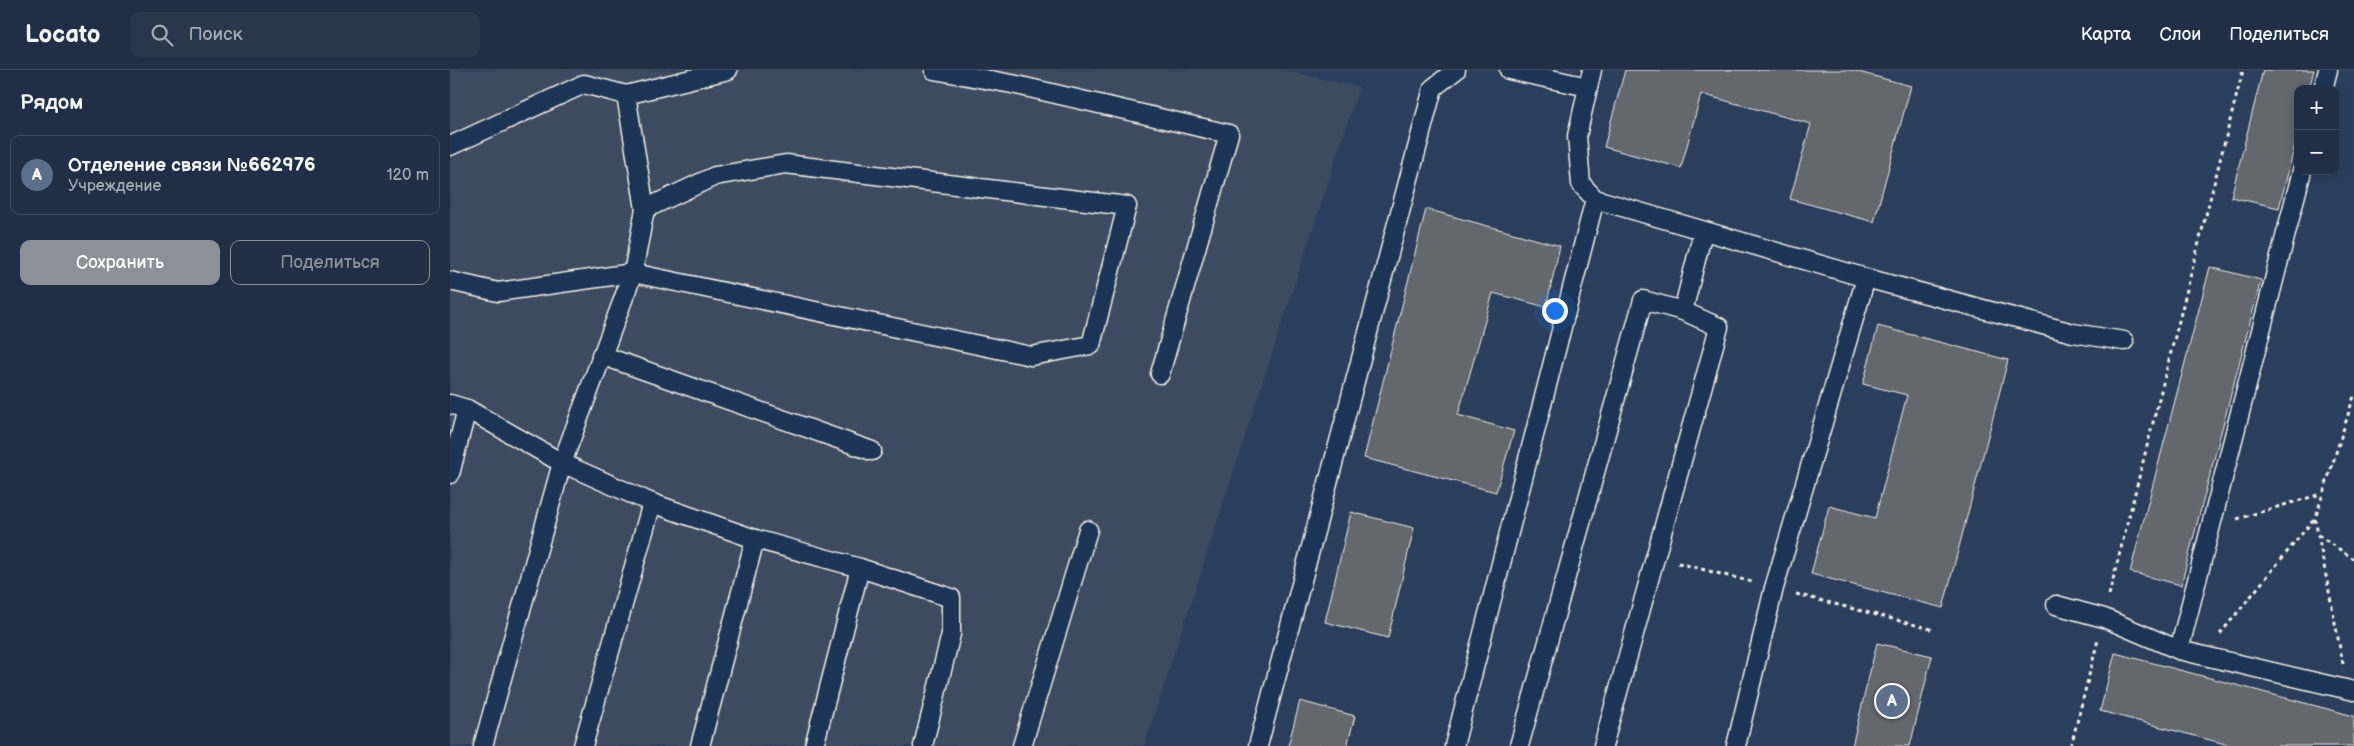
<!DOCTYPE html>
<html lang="ru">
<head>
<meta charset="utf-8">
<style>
	:root { --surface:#202f45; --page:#28374c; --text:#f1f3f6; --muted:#a2a9b3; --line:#3d4a5e; --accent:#8c9099 }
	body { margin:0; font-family:"Balsamiq Sans",sans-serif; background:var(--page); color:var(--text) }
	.controls { position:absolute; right:15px; top:15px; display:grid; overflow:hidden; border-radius:10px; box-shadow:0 2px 8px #0003 }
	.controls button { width:45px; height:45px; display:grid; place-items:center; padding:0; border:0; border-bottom:1px solid var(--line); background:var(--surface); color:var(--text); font:25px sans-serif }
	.you { position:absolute; left:1104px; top:240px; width:18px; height:18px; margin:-12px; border:4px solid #fff; border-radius:50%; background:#1a73e8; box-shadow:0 0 0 8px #1a73e833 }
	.badge { display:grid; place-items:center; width:32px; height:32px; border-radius:50%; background:var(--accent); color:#fff; font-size:16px; font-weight:700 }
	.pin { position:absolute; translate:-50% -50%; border:2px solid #fff; box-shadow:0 1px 5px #0006 }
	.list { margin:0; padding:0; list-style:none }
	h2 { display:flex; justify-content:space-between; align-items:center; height:65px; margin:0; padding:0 20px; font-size:21px }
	h2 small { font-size:16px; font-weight:400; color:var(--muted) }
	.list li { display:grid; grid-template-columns:32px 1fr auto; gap:15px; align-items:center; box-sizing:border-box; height:80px; margin:0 10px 10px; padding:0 10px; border:1px solid var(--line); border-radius:10px }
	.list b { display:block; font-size:19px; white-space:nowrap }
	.list p { margin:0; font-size:16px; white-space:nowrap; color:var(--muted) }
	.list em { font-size:16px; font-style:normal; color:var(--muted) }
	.actions { display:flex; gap:10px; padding:15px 20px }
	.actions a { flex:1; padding:11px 0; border:1px solid var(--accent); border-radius:10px; text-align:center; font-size:18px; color:var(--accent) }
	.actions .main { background:var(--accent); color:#fff }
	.icon { flex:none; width:28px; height:28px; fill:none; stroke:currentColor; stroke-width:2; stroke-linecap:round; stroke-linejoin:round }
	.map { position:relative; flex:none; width:1904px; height:676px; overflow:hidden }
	header { display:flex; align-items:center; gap:30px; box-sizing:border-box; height:70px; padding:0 25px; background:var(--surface); border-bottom:1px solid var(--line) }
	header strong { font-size:24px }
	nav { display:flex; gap:28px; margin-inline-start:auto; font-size:18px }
	.search { width:350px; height:45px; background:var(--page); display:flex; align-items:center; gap:12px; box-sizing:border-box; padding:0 18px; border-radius:10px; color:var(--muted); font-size:19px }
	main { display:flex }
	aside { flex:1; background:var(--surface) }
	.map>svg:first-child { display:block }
</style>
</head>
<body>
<header>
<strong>Locato</strong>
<div class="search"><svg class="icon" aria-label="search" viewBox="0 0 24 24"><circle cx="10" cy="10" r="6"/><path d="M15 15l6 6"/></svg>Поиск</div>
<nav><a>Карта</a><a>Слои</a><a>Поделиться</a></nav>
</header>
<main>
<aside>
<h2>Рядом<small></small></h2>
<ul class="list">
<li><span class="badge" style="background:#5c6f8a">A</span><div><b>Отделение связи №662976</b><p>Учреждение</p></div><em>120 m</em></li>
</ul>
<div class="actions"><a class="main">Сохранить</a><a>Поделиться</a></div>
</aside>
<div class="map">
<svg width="1904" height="676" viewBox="0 0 1904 676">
	<rect width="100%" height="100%" fill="#2b3f5c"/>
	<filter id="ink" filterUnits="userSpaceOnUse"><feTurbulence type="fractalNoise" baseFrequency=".02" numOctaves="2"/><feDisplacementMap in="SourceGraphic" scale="10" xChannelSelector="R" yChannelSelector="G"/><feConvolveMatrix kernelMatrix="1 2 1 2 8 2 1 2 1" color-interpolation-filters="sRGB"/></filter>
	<g filter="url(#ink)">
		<path fill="#3c4b61" d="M0,0H832L909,17L694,676H0Z"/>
		<g fill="#64676e" stroke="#f4f1e8">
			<path d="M1175,0H1401L1461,16L1424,152L1340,129L1361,54L1251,24L1231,98L1154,77Z"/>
			<path d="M1813,0H1864L1859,19H1848V63L1829,138L1781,127Z"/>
			<path d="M976,139L1110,176L1096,237L1043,223L1008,345L1064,361L1046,422L914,388Z"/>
			<path d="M1760,197L1811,210L1731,515L1680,502Z"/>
			<path d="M1428,256L1558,290L1493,538L1361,504L1379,436L1425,448L1457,325L1413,314Z"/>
			<path d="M901,442L964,458L938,568L875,552Z"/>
			<path d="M1427,573L1482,586L1460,676H1402Z"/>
			<path d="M1665,583L1904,646V676H1783L1650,641Z"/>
			<path d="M850,631L905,646L897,676H838Z"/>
		</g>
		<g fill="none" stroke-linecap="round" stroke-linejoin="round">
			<g stroke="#f4f1e8" stroke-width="21">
				<g id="lane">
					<path d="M484,0L562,14L779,64L710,304"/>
					<path d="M1059,0L1138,17"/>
					<path d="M1142,0L1127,66L1131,114L1145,129L1416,208L1623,263L1674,271"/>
					<path d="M1873,19L1878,0"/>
					<path d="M0,76L134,14L176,25"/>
					<path d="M1852,101L1729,580L1904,621"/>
					<path d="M0,211L48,222L183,203L581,286L641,275L677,136L336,94L265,106L195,139"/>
					<path d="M1233,241L1253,162"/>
					<path d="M151,285L422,381"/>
					<path d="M0,334L17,339L112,393L202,433L305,469L410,498L501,528V564L473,676"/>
					<path d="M0,404L17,339"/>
					<path d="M1606,535L1654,548L1729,580"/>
					<path d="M33,676L112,393L183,203L195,139L176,25L278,0"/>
					<path d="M133,676L202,433"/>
					<path d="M250,676L305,469"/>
					<path d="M364,676L410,498"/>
					<path d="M572,676L638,460"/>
					<path d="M808,676L983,18L1006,0"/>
					<path d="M1004,676L1145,129"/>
					<path d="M1069,676L1193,230L1233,241L1269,257L1153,676"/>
					<path d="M1286,676L1324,518L1416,208"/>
				</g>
			</g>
			<g stroke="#f4f1e8" stroke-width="3" stroke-dasharray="4 4" stroke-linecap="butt">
				<path d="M1787,449L1871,424"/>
				<path d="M1868,465L1904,489"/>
				<path d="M1228,493L1302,512"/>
				<path d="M1346,524L1485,560"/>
				<path d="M1659,525L1793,0"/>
				<path d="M1770,564L1864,449"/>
				<path d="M1893,594L1865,449L1904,326"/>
				<path d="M1621,676L1648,570"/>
			</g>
			<use href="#lane" stroke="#1d3557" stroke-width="18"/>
		</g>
	</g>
</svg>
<div class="controls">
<button>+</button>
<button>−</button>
</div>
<div class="you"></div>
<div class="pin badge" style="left:1442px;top:631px;background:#5c6f8a">A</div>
</div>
</main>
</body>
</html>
